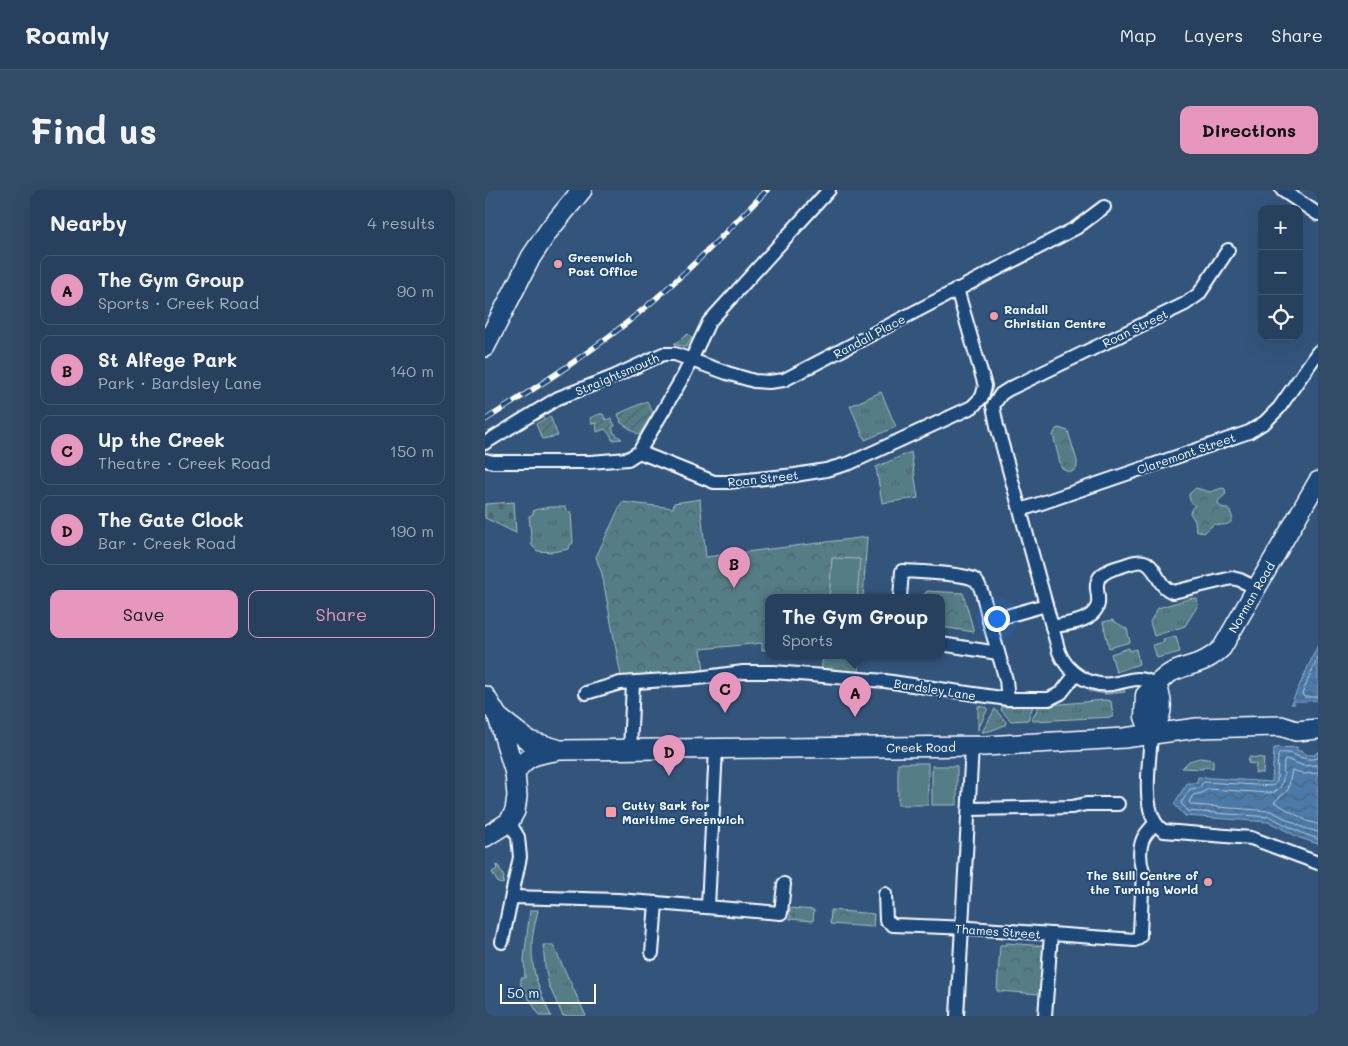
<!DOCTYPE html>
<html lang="en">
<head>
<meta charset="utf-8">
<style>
	:root { --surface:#26405d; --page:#324b66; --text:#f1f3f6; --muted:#a4afbc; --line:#425972; --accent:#e797bd }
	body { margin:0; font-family:Mali,sans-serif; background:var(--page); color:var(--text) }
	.controls { position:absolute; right:15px; top:15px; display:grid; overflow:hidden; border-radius:10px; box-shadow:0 5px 20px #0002 }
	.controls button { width:45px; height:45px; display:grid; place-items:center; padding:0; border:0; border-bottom:1px solid var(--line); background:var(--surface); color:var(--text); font:25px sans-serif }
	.scale { position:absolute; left:15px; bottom:12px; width:96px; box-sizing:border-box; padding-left:5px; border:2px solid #fff; border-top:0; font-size:14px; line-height:18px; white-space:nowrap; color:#fff; -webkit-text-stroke:4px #1f4a7a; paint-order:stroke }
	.you { position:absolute; left:511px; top:428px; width:18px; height:18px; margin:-12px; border:4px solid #fff; border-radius:50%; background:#1a73e8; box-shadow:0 0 0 8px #1a73e833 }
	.badge { display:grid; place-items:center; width:32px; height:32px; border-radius:50%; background:var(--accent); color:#111; font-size:16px; font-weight:700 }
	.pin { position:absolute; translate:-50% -41px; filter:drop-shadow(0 1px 2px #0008) }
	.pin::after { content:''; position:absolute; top:26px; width:18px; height:15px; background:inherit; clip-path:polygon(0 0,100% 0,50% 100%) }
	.popup { position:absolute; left:280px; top:404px; width:180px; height:65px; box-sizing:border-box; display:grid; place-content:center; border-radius:10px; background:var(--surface); filter:drop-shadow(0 1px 4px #0005); font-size:16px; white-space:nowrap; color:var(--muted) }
	.popup b { font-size:19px; color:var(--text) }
	.popup::after { content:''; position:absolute; left:50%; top:100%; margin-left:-10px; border:10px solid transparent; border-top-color:var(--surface) }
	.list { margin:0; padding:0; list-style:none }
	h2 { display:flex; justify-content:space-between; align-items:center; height:65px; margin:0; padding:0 20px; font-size:21px }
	h2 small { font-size:16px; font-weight:400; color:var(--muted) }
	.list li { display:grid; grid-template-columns:32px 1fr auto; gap:15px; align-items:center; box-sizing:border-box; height:70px; margin:0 10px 10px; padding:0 10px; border:1px solid var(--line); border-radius:10px }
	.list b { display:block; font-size:19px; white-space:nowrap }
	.list p { margin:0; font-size:16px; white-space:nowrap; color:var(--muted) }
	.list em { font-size:16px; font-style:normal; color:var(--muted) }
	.actions { display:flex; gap:10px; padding:15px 20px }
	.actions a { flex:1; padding:11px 0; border:1px solid var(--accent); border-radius:10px; text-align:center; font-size:18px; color:var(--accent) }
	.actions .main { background:var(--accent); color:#111 }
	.icon { flex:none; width:28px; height:28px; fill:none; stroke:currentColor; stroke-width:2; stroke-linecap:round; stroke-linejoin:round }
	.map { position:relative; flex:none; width:833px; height:826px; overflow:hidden; border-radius:10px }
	header { display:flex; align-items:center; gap:30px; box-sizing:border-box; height:70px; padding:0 25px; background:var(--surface); border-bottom:1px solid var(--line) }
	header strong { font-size:24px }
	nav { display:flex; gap:28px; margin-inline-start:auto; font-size:18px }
	.intro { display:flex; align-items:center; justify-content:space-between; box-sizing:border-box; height:120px; padding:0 30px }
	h1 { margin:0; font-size:35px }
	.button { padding:12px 22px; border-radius:10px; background:var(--accent); color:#111; font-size:18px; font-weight:700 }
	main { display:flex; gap:30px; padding:0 30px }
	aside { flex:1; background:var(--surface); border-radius:10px; box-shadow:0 5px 20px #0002 }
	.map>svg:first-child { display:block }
</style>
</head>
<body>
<header>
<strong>Roamly</strong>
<nav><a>Map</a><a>Layers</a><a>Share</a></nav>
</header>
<div class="intro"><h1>Find us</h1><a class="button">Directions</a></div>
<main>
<aside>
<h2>Nearby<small>4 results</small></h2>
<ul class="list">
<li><span class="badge">A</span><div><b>The Gym Group</b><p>Sports · Creek Road</p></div><em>90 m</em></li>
<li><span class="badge">B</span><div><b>St Alfege Park</b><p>Park · Bardsley Lane</p></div><em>140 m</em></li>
<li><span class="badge">C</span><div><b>Up the Creek</b><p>Theatre · Creek Road</p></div><em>150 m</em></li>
<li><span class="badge">D</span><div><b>The Gate Clock</b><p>Bar · Creek Road</p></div><em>190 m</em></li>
</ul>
<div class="actions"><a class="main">Save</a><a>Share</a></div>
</aside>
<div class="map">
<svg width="833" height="826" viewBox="0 0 833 826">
	<defs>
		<pattern id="grass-tufts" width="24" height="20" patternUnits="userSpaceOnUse" patternTransform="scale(1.25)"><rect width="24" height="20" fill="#547d85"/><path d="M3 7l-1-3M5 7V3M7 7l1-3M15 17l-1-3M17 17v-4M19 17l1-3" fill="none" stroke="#506468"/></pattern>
		<pattern id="cemetery-stones" width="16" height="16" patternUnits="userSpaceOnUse" patternTransform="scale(1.25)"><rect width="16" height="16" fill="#547d85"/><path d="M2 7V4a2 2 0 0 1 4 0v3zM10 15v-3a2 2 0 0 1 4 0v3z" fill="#506468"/></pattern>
		<pattern id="park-crowns" width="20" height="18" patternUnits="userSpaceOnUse" patternTransform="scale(1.25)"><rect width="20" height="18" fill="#547d85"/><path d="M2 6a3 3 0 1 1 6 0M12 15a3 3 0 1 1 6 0" fill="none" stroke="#506468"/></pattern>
		<pattern id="garden-furrows" width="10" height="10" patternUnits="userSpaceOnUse" patternTransform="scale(1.25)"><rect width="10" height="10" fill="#547d85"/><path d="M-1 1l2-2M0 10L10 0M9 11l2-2" fill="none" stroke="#506468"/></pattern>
		<pattern id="water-waves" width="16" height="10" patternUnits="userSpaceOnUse" patternTransform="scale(1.25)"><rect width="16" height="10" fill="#4b7aa8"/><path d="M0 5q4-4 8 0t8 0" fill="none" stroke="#4c637a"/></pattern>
	</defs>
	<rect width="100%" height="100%" fill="#33557c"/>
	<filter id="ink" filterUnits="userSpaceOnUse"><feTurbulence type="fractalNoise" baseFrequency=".02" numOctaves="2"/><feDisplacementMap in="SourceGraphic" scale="10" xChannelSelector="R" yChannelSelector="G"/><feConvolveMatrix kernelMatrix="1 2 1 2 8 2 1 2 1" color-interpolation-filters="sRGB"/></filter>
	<g filter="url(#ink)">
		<g fill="url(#grass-tufts)" stroke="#aabec2">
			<path d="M203,144L207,148L201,157L189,154Z"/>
			<path d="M396,202L411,237L380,250L365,216Z"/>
			<path d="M426,262L433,308L397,313L391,277Z"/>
			<path d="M65,317H81L82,321L86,323L88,353L85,355L84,359L68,362L52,361L50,358L47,356L44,326L48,324L49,320Z"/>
			<path d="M707,408L712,409L713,415L700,436L669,446L665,432L673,418Z"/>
			<path d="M627,430L642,439L645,452L624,458L618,432Z"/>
			<path d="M691,446L695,462L672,468L668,455L679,452L678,449Z"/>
			<path d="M644,458L645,461L651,459L654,474L631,482L626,464Z"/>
			<path d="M605,497H638L640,502L621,504L604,501Z"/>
			<path d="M620,510L626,511L628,527L548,531L547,529L554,516Z"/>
			<path d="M493,516L503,518L493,540Z"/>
			<path d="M548,516L543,530L526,531L516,520L517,517Z"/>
			<path d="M510,519L521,532L520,535L505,541L497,542Z"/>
			<path d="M764,567L779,568L778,583H770L771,574L763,573Z"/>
			<path d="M715,568L728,570V578L718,577V579L697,578L704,571Z"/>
			<path d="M45,720H53C51,731 47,744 47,755C46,782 55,803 66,826H55L36,796V788H40L39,769Z"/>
			<path d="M58,755H68L101,826H78L64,796L60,776Z"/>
		</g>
		<path fill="url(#cemetery-stones)" stroke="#aabec2" d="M29,312L31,343L0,328V314Z"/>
		<g fill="url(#park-crowns)" stroke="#aabec2">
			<path d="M574,238L583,241L592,271V278L587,282L581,281L576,277L568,245L571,239Z"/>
			<path d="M711,298L725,302L737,298L740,299L741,304L734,310L733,313L736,317L743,319C754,333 742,337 729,334L719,343L711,340L710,331L705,323L707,318L710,316C706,313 704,310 704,304Z"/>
			<path d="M216,309L215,310L221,367L382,347L378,408H284V460H277V453L216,459L219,481L136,486L117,384L111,367L137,312L188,318L189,313Z"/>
			<path d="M442,401L478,403L489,442L456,437V408H436Z"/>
			<path d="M338,466H375L374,483L336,480Z"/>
			<path d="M305,718L329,720L328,731L305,729Z"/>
			<path d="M346,720L389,724L388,737L345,734Z"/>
			<path d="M522,753L559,756L555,804L512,801L515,755H521Z"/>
		</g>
		<g fill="url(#garden-furrows)" stroke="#aabec2">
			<path d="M162,211L168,223L154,245L135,232L136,231L133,224Z"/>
			<path d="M115,224H118L121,230L126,228L130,236L127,237L129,243L137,249L127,250L126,246L120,239L112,242L111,233L107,234L105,228Z"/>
			<path d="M65,226L73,246L57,249L51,234Z"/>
			<path d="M13,675L19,687L18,694L13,693L7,682L12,679L11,676Z"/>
		</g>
		<g fill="#547d85" stroke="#aabec2">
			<path d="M347,368L375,369L372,408H344Z"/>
			<rect x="413" y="573" width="30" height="42"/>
			<rect x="447" y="576" width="25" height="39"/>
		</g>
		<g fill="url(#water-waves)" stroke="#93afcb">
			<path d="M833,455V545L831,511L810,512V514H806Z"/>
			<path d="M812,557V561H816L821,565H830L833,561V654L815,648L784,632L700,626L689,614L702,593H712L713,587L787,592L789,558Z"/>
		</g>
		<path fill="#33557c" d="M831,511L833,513V547L831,545L829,514L812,515L810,516V512Z"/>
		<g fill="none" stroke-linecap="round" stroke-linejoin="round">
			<g stroke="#b7cadc" stroke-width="1">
				<path d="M833,467L817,504L819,507H833"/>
				<path d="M833,568C816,573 812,561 795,563L793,565L792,591L788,596L719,592L714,598L705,599L696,613L703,621L785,627L817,643L833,649"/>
				<path d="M833,575L819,576L801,569L799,571C798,583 801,601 785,603L723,599L717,603L708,605L704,612L707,615L786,621L819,638L833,642"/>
				<path d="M833,583L819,584L807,580L803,600L789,612L822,631L833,634"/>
			</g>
			<g stroke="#fff" stroke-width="16">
				<g id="street">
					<path d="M797,0L833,24"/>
					<path d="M0,253L73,208L128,187L178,164H190L242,183L269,191L284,192L299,190L591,38L619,17"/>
					<path d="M154,262L229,292H243L310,285L341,280L365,273L487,217L497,207L500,196L472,99"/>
					<path d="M0,270L8,272H105L143,269L154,262L199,185L224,132L344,0"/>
					<path d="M536,320L764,242L780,232L794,218L833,162"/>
					<path d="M415,408L417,381C432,382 480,383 490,390C497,395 502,422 504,431"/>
					<path d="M567,437C579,434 598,433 607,424C626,407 591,388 637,376C644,374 652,370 659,372C673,377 671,396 688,402L747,388L755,390L771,398"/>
					<path d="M456,454L513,463"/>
					<path d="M672,494C666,492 660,489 653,489C644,489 635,493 627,494C604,497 582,482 574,462L512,236L508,216L516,204L524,199L700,114L714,104L743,60"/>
					<path d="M101,503L135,493L213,488L258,482H289L400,491L523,509H564L576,503L591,484"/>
					<path d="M523,509L521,490L504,431L561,415"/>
					<path d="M666,545C665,570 654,627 679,641L766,648L833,673"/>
					<path d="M145,560L148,493"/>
					<path d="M484,619L587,617L601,614H633"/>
					<path d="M400,704L401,730L408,735L485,738L650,750L655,746V743L658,681C654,671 654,656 659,647C662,642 667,637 670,633"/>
					<path d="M27,707L133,710L296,723L299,694"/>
					<path d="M223,716L231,559"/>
					<path d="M17,752L35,667L33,647L24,632"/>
					<path d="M167,763L171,713"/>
					<path d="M472,826L487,556"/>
					<path d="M560,826L566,744"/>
				</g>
			</g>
			<g stroke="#fff" stroke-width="21">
				<g id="secondary">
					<path d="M666,545L659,527L660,505C669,497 677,487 687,482C707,473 719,475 737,458L833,291"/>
					<path d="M666,545C678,525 680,516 672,494"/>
				</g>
			</g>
			<g stroke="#fff" stroke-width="22">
				<g id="primary">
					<path d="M0,157L46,67L64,40L97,0"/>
					<path d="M0,506L13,527L30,583L32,606L30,621L24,632L0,647"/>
					<path d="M13,527L44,551L72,559"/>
					<path d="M30,583C42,563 55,564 75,560L500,556L639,548L712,538L796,536L811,541L833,539"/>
				</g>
			</g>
			<use href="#street" stroke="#1f4a7a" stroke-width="12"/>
			<use href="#secondary" stroke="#1f4a7a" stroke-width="18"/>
			<use href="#primary" stroke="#1f4a7a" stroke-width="19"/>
			<g stroke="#fff" stroke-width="5.5">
				<path id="rail" d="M0,230C49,199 99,167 144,131C194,91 238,46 282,0"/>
			</g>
			<use href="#rail" stroke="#1f4a7a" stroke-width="4" stroke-dasharray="11" stroke-linecap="butt"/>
		</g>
	</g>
	<g fill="#ff9aa2" stroke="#1f4a7a" stroke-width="2">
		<circle cx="73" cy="74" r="5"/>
		<circle cx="509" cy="126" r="5"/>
		<rect x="120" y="616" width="12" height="12" rx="2.5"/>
		<circle cx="723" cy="692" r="5"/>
	</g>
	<g text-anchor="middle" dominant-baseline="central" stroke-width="4" stroke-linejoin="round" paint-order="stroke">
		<g font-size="12" font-weight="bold" fill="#fff" stroke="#1f4a7a" text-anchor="start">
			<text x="83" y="67">Greenwich<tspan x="83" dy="14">Post Office</tspan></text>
			<text x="519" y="119">Randall<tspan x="519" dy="14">Christian Centre</tspan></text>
			<text x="137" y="615">Cutty Sark for<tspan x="137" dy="14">Maritime Greenwich</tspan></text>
			<text x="713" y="685" text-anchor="end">The Still Centre of<tspan x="713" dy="14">the Turning World</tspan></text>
		</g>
		<g font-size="12" fill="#fff" stroke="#1f4a7a">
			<text transform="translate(650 138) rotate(-26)">Roan Street</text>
			<text transform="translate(384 146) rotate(-28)">Randall Place</text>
			<text transform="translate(132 184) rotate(-23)">Straightsmouth</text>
			<text transform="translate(701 263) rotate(-19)">Claremont Street</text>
			<text transform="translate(278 288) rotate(-6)">Roan Street</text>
			<text transform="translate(766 407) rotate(-60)">Norman Road</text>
			<text transform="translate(450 499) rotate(9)">Bardsley Lane</text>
			<text transform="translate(436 557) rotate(-1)">Creek Road</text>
			<text transform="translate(513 741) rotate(4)">Thames Street</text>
		</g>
	</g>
</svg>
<div class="controls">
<button>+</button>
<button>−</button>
<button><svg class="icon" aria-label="locate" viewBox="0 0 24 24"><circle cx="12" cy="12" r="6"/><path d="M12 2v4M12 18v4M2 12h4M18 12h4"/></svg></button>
</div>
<div class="scale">50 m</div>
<div class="you"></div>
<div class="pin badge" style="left:370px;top:527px">A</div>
<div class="popup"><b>The Gym Group</b>Sports</div>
<div class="pin badge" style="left:249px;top:398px">B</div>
<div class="pin badge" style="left:240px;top:523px">C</div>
<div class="pin badge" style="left:184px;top:586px">D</div>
</div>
</main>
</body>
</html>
